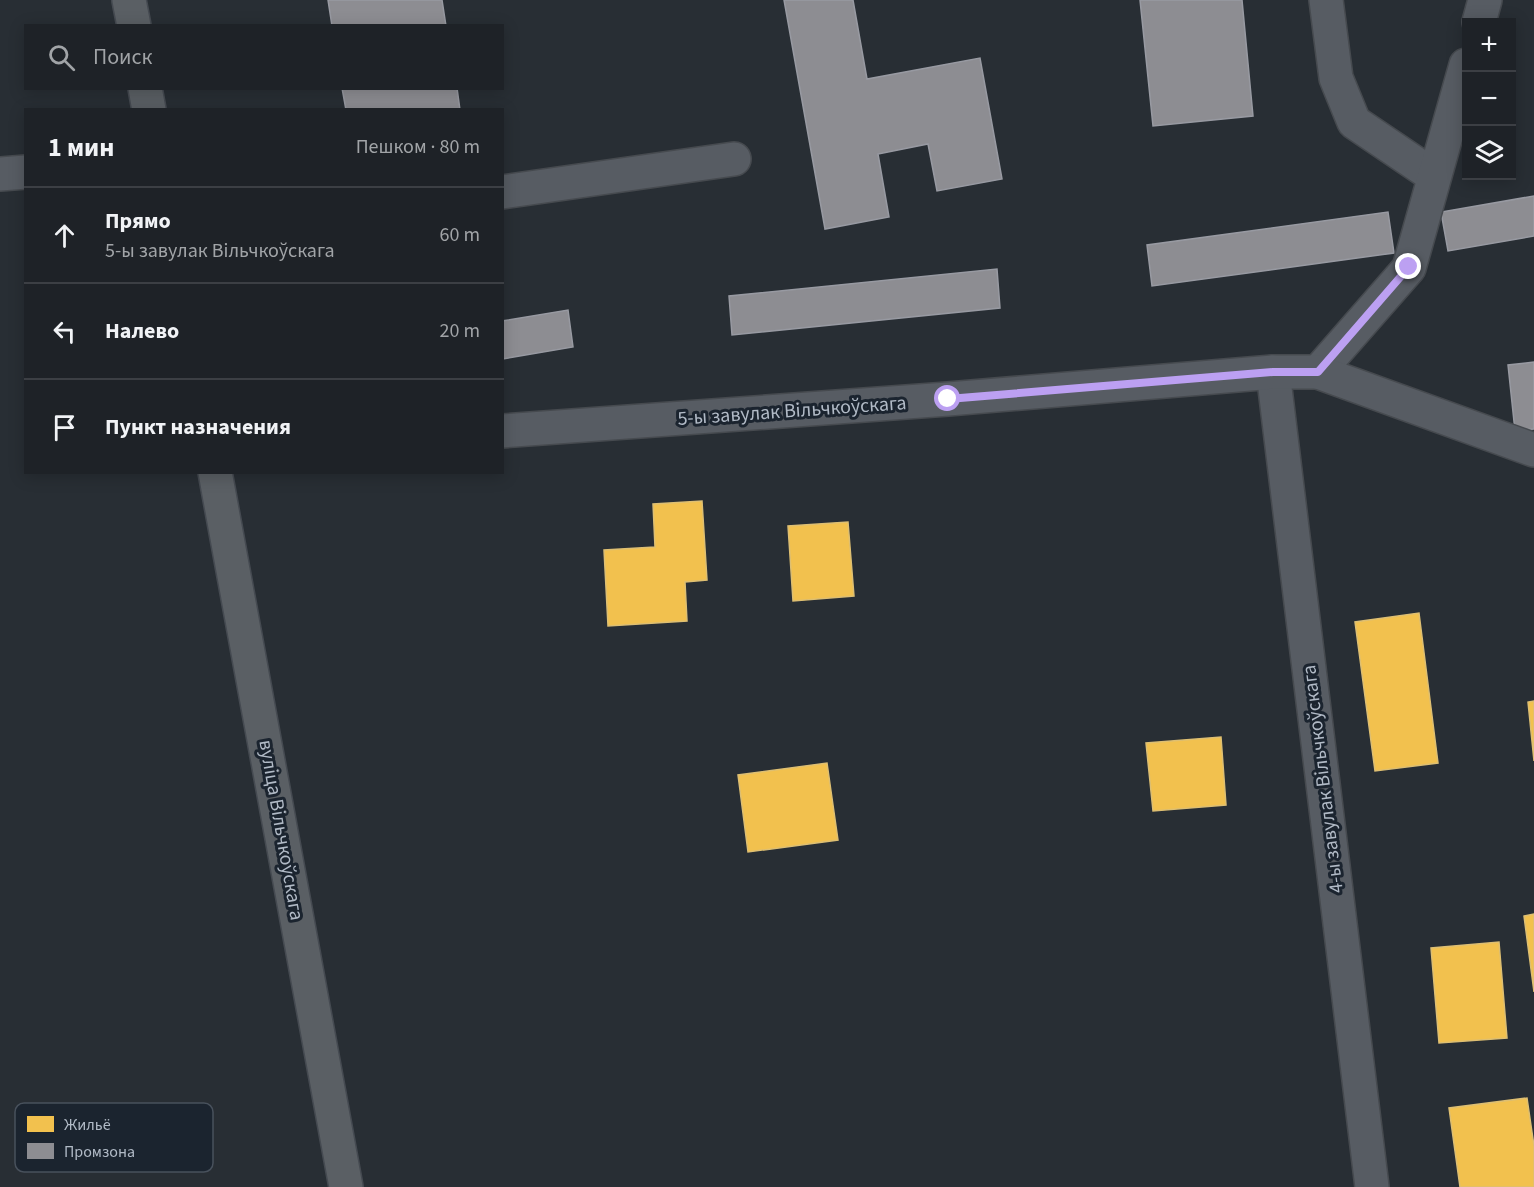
<!DOCTYPE html>
<html lang="ru">
<head>
<meta charset="utf-8">
<style>
	:root { --surface:#1e2227; --page:#262a2f; --text:#f1f3f6; --muted:#a1a4a7; --line:#3c3f44 }
	body { margin:0; font-family:"Source Sans 3",sans-serif; background:var(--page); color:var(--text) }
	.controls { position:absolute; right:18px; top:18px; display:grid; overflow:hidden; border-radius:0px; box-shadow:0 3px 15px #0003 }
	.controls button { width:54px; height:54px; display:grid; place-items:center; padding:0; border:0; border-bottom:2px solid var(--line); background:var(--surface); color:var(--text); font:30px sans-serif }
	.stop { position:absolute; width:18px; height:18px; margin:-14px; border:4px solid #bca0f2; border-radius:50%; background:#fff }
	.stop.end { background:#bca0f2; border-color:#fff; box-shadow:0 2px 6px #0008 }
	.list { margin:0; padding:0; list-style:none }
	h2 { display:flex; justify-content:space-between; align-items:center; height:78px; margin:0; padding:0 24px; font-size:26px }
	h2 small { font-size:20px; font-weight:400; color:var(--muted) }
	.list li { display:grid; grid-template-columns:39px 1fr auto; gap:18px; align-items:center; box-sizing:border-box; height:96px; padding:0 24px; border-top:2px solid var(--line) }
	.list b { display:block; font-size:22px; white-space:nowrap }
	.list p { margin:0; font-size:20px; white-space:nowrap; color:var(--muted) }
	.list em { font-size:20px; font-style:normal; color:var(--muted) }
	.icon { flex:none; width:33px; height:33px; fill:none; stroke:currentColor; stroke-width:2; stroke-linecap:round; stroke-linejoin:round }
	.map { position:relative; flex:none; width:1534px; height:1187px; overflow:hidden }
	.search { position:absolute; background:var(--surface); box-shadow:0 3px 15px #0003; left:24px; top:24px; width:480px; height:66px; display:flex; align-items:center; gap:15px; box-sizing:border-box; padding:0 21px; border-radius:0px; color:var(--muted); font-size:22px }
	.panel { position:absolute; background:var(--surface); box-shadow:0 3px 15px #0003; left:24px; top:108px; width:480px; height:366px; border-radius:0px }
	.map>svg:first-child { display:block }
</style>
</head>
<body>
<div class="map">
<svg width="1534" height="1187" viewBox="0 0 1534 1187">
	<rect width="100%" height="100%" fill="#282e34"/>
	<g fill="#f2c14e" stroke="#debf72" stroke-width="1.5">
		<path d="M702,501L707,580L685,582L687,621L608,626L604,550L655,547L653,504Z"/>
		<path d="M848,522L854,596L793,601L788,526Z"/>
		<path d="M1419,613L1438,763L1375,771L1355,622Z"/>
		<path d="M1534,701V761L1528,702Z"/>
		<path d="M1221,737L1226,805L1153,811L1146,743Z"/>
		<path d="M827,763L838,840L748,852L738,775Z"/>
		<path d="M1534,914V992L1524,916Z"/>
		<path d="M1499,942L1507,1038L1439,1043L1431,948Z"/>
		<path d="M1527,1098L1534,1146V1187H1460L1449,1108Z"/>
	</g>
	<g fill="#8d8d92" stroke="#989aa2" stroke-width="1.5">
		<path d="M328,0H442L446,26H332Z"/>
		<path d="M784,0H853L867,79L980,58L1002,179L937,191L928,144L878,154L889,217L825,229Z"/>
		<path d="M1140,0H1242L1253,116L1153,126Z"/>
		<path d="M342,88H457L460,110H346Z"/>
		<path d="M1534,196V236L1448,251L1441,212Z"/>
		<path d="M1388,212L1394,253L1152,286L1147,245Z"/>
		<path d="M997,269L1000,308L732,335L729,296Z"/>
		<path d="M568,310L573,347L502,359V321Z"/>
		<path d="M1534,362V429L1515,431L1508,365Z"/>
	</g>
	<g fill="none" stroke-linecap="round" stroke-linejoin="round">
		<g stroke="#464a4f" stroke-width="36">
			<g id="minor">
				<path d="M1326,0L1336,78L1354,122L1434,176"/>
				<path d="M1479,22L1485,0"/>
				<path d="M0,174L26,172"/>
				<path d="M502,192L734,159"/>
				<path d="M1273,372L1372,1187"/>
				<path d="M1318,372L1409,268L1466,65"/>
				<path d="M502,431L948,399L1273,372H1318L1534,450"/>
			</g>
		</g>
		<g stroke="#454a51" stroke-width="36">
			<g id="major">
				<path d="M129,0L134,26"/>
				<path d="M145,88L149,110"/>
				<path d="M215,472L346,1187"/>
			</g>
		</g>
		<use href="#minor" stroke="#575c63" stroke-width="33"/>
		<use href="#major" stroke="#5a5f64" stroke-width="33"/>
	</g>
	<g fill="none" stroke-linecap="round" stroke-linejoin="round">
		<path stroke="#bca0f2" stroke-width="8" d="M948,399L1273,372H1318L1409,267"/>
	</g>
	<g text-anchor="middle" dominant-baseline="central" stroke-width="6" stroke-linejoin="round" paint-order="stroke">
		<g font-size="20" fill="#b1bac6" stroke="#1b242f">
			<text transform="translate(792 411) rotate(-4)">5-ы завулак Вільчкоўскага</text>
			<text transform="translate(1323 779) rotate(-97)">4-ы завулак Вільчкоўскага</text>
			<text transform="translate(281 830) rotate(80)">вуліца Вільчкоўскага</text>
		</g>
	</g>
	<rect x="15" y="1103" width="198" height="69" rx="9" fill="#1b242f" stroke="#48515c" stroke-width="1.5"/>
	<rect x="27" y="1116" width="27" height="16" fill="#f2c14e"/>
	<rect x="27" y="1143" width="27" height="16" fill="#8d8d92"/>
	<g font-size="16" fill="#b1bac6">
		<text x="64" y="1130">Жильё</text>
		<text x="64" y="1157">Промзона</text>
	</g>
</svg>
<div class="controls">
<button>+</button>
<button>−</button>
<button><svg class="icon" aria-label="layers" viewBox="0 0 24 24"><path d="M12 4l9 5-9 5-9-5zM3 14l9 5 9-5"/></svg></button>
</div>
<div class="stop" style="left:948px;top:399px"></div>
<div class="stop end" style="left:1409px;top:267px"></div>
<div class="search"><svg class="icon" aria-label="search" viewBox="0 0 24 24"><circle cx="10" cy="10" r="6"/><path d="M15 15l6 6"/></svg>Поиск</div>
<section class="panel">
<h2>1 мин<small>Пешком · 80 m</small></h2>
<ul class="list">
<li><svg class="icon" aria-label="ahead" viewBox="0 0 24 24"><path d="M12 20V5M6 11l6-6 6 6"/></svg><div><b>Прямо</b><p>5-ы завулак Вільчкоўскага</p></div><em>60 m</em></li>
<li><svg class="icon" aria-label="left" viewBox="0 0 24 24"><path d="M17 20v-9H6M10 6l-5 5 5 5"/></svg><div><b>Налево</b></div><em>20 m</em></li>
<li><svg class="icon" aria-label="arrive" viewBox="0 0 24 24"><path d="M6 21V4h12l-3 4 3 4H6"/></svg><div><b>Пункт назначения</b></div></li>
</ul>
</section>
</div>
</body>
</html>
